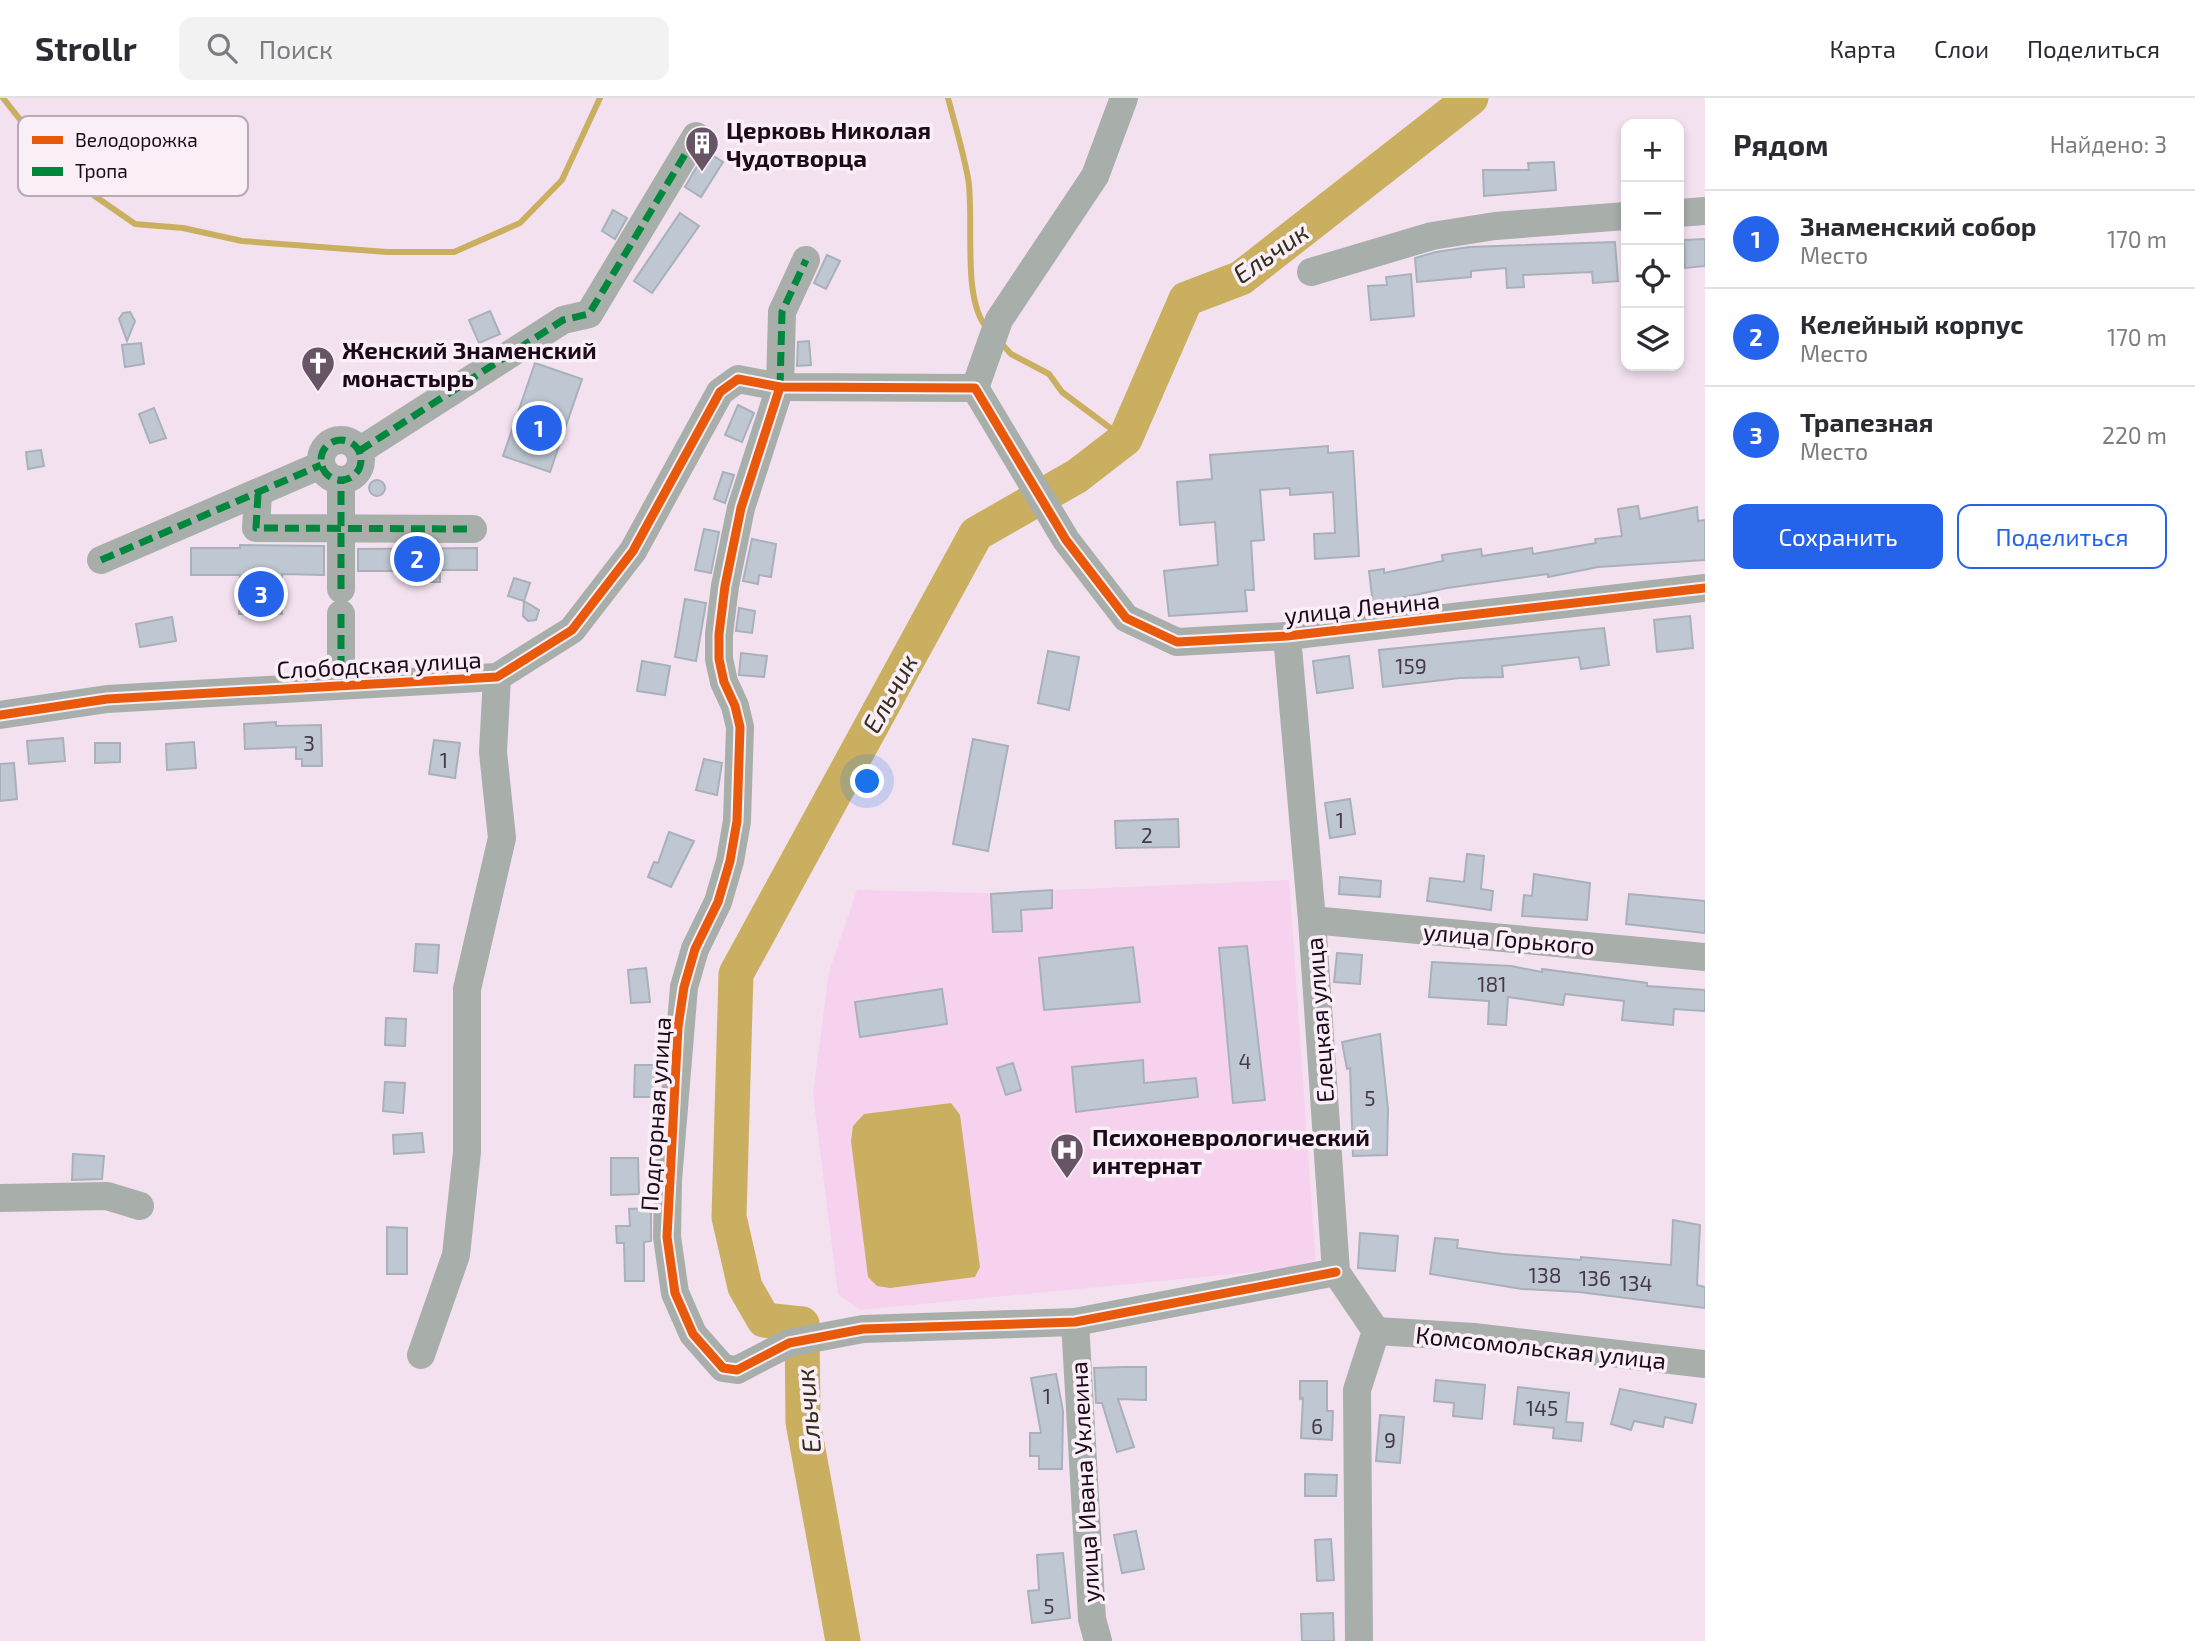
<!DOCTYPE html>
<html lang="ru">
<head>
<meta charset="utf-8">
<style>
	:root { --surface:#fff; --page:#f2f2f3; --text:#2b2b33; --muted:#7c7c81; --line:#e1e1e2; --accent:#2563eb }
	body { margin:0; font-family:"Exo 2",sans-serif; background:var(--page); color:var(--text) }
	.controls { position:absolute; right:21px; top:21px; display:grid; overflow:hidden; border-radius:14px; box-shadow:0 4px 10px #0003 }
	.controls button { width:63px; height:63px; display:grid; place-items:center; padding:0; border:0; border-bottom:2px solid var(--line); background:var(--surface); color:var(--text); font:35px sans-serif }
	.you { position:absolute; left:868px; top:684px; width:24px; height:24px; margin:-18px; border:5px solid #fff; border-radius:50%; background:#1a73e8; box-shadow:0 0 0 10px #1a73e833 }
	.badge { display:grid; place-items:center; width:46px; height:46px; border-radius:50%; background:var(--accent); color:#fff; font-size:23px; font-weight:700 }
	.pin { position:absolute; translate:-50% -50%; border:4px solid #fff; box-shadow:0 2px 7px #0006 }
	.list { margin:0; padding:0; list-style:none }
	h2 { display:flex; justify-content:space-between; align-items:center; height:91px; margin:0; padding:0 28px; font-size:30px }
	h2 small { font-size:23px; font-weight:400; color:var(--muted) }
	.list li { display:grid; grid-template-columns:46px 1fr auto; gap:21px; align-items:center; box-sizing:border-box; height:98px; padding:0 28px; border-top:2px solid var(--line) }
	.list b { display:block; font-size:26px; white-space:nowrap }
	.list p { margin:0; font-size:23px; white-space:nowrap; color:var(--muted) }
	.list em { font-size:23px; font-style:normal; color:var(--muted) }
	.actions { display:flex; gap:14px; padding:21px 28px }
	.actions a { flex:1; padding:16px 0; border:2px solid var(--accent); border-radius:14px; text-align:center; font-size:24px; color:var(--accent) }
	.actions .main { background:var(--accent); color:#fff }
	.icon { flex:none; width:38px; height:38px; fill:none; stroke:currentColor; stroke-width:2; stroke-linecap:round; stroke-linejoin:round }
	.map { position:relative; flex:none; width:1705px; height:1543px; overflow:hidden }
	header { display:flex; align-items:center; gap:42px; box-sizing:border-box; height:98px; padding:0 35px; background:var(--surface); border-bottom:2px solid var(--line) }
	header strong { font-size:33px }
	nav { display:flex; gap:38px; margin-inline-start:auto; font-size:24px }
	.search { width:490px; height:63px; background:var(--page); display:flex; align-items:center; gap:18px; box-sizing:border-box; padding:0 24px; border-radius:14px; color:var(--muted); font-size:26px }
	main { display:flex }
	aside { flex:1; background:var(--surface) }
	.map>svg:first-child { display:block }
</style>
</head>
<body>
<header>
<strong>Strollr</strong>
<div class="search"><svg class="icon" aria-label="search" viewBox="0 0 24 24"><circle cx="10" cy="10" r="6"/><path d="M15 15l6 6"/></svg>Поиск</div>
<nav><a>Карта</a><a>Слои</a><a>Поделиться</a></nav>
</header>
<main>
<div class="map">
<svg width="1705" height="1543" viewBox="0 0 1705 1543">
	<rect width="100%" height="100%" fill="#f3e1f0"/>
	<path fill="#f6d2ef" d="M1289,782L1316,1168L859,1212L838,1196L813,996L829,874L857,792L988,795Z"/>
	<path fill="#cbaf60" d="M951,1005L960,1017L980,1169L975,1179L890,1190L877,1188L868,1179L851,1043L853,1028L864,1016Z"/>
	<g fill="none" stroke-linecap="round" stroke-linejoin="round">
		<g stroke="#cbaf60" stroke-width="6">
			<path d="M3,0L33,38L89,94L135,126L183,130L242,143L387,154H454L520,125L562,82L600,0"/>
			<path d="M948,0C955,26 963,53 968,80C975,119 961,201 987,230"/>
			<path d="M999,243L1011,256L1049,276L1062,294L1125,341"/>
		</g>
		<path stroke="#cbaf60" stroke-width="35" d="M843,1543L803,1324L802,1226L764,1222L745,1189L729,1119L736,876L976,436L1077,378L1125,341L1186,201L1241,180L1471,0"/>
	</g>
	<g fill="#bfc8d2" stroke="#a8b1bb" stroke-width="2">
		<path d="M706,53L723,64L701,99L685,89Z"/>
		<path d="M1554,64L1556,92L1484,98L1483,72H1529L1528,65Z"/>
		<path d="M613,112L627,120L615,141L602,133Z"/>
		<path d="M680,115L699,128L652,195L634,183Z"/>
		<path d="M1705,141V168L1685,170L1684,142Z"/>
		<path d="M1615,144L1618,183L1593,185L1592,174L1523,177L1524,189L1507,190L1506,170L1471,173V179L1417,184L1415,160L1436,154L1469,149Z"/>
		<path d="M827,157L840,163L826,191L814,185Z"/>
		<path d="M1411,176L1414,218L1371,222L1368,188L1387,187L1386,179Z"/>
		<path d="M490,213L500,236L479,245L469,222Z"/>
		<path d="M130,214L135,223L127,243L119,221L123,215Z"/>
		<path d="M809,243L811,267L797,268L798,244Z"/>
		<path d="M141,245L144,266L125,269L122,247Z"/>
		<path d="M535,265L582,281L550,374L503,358Z"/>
		<path d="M738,307L754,315L742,344L725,337Z"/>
		<path d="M154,310L166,340L150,345L139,316Z"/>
		<path d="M1328,348V355L1353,353L1359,458L1315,461L1314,436L1335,435L1333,394L1290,397V390L1260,392L1264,442L1251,443L1254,492H1245L1247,513L1169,518L1164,473L1218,467L1215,424L1180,427L1177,384L1212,381L1210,357Z"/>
		<path d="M41,352L44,368L28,371L26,354Z"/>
		<path d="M723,374L734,377L725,405L714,401Z"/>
		<circle cx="377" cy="390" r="8"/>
		<path d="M1638,408L1640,421L1697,409L1698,423L1705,422V462L1598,469L1548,479V476L1447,490L1373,506L1369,473L1384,471V475L1443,463L1442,457L1481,451L1482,458L1532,450L1533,456L1596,445L1595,441L1622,438L1618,411Z"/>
		<path d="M704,431L719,434L711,475L695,472Z"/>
		<path d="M752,441L776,446L771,479L759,477L758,486L743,483Z"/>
		<path d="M240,447L324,448V477L282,476V516H239L240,477H191V450H240Z"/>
		<path d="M477,450V472H440V484H404V473H358V451Z"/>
		<path d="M514,480L530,485L524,503L508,498Z"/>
		<path d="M685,501L706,505L696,563L675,559Z"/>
		<path d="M524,503L539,512L536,522L528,523L523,518Z"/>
		<path d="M739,510L755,513L752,535L736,533Z"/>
		<path d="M1690,518L1693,550L1657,554L1654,522Z"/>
		<path d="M172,519L176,543L140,549L136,526Z"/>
		<path d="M1604,530L1609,567L1581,571L1579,559L1502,568L1503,579L1460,580L1383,589L1379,552Z"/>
		<path d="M1048,553L1079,559L1069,612L1038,605Z"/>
		<path d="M741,555L767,558L764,579L739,577Z"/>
		<path d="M1349,558L1353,590L1317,595L1313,563Z"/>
		<path d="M642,563L670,568L665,597L637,593Z"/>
		<path d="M276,624V628L321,627L322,668H302V661H296V649L245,651L244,626Z"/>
		<path d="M63,640L65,663L29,666L27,643Z"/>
		<path d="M973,641L1008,648L988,753L953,746Z"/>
		<path d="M434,642L460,645L455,680L429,676Z"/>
		<path d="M194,644L196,670L167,672L166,646Z"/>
		<path d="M95,645H120V664L95,665Z"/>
		<path d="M704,661L722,665L717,697L696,692Z"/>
		<path d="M14,665L17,701L0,703V666Z"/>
		<path d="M1350,701L1355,736L1330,740L1325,705Z"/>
		<path d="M1178,721L1179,749L1116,750L1115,723Z"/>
		<path d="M669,734L694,743L671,789L648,779L654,764L658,765Z"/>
		<path d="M1467,756L1484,758L1481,791L1493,793L1491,812L1427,803L1430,780L1464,784Z"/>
		<path d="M1534,776L1590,785L1587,822L1522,818L1524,797L1532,798Z"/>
		<path d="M1340,779L1381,783L1380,799L1339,796Z"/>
		<path d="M1052,792V810L1021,812L1022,833L993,834L991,796Z"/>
		<path d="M1629,796L1705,803V835L1626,826Z"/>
		<path d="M416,846L439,847L437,875L414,873Z"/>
		<path d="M1247,848L1265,1002L1233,1005L1219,850Z"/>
		<path d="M1133,849L1140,904L1044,912L1039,860Z"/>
		<path d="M1337,855L1362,857L1360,886L1334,884Z"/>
		<path d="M1432,864L1511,868L1542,874V871L1647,885V888L1705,892V913L1674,911L1673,927L1622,922L1624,903L1565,896L1563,907L1508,899L1506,927L1488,926L1489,903L1429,899Z"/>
		<path d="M646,870L650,904L631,905L628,872Z"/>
		<path d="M942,891L947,926L860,939L855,904Z"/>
		<path d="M386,920L406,921L405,948L385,947Z"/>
		<path d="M1380,936L1388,1011L1387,1057L1353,1058L1350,970L1347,971L1342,944Z"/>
		<path d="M1143,962L1144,985L1196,980L1198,999L1076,1014L1072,969Z"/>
		<path d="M1013,965L1021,992L1006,997L997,970Z"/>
		<path d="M635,967H654V999H634Z"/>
		<path d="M385,984L405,985L403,1015L383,1013Z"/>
		<path d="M422,1035L424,1054L394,1056L393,1037Z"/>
		<path d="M73,1056L104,1058L102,1081L72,1082Z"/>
		<path d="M611,1060H638L639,1096L611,1097Z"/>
		<path d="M651,1110V1143L644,1144V1183H625L624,1145H617L616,1128H630L629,1111Z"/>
		<path d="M1673,1122L1700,1127L1697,1187L1705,1189V1210L1579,1194L1522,1191L1430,1176L1435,1140L1458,1142L1457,1150L1503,1156L1581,1162V1159L1671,1167Z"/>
		<path d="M387,1129L407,1130V1176H387Z"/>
		<path d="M1360,1135L1398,1138L1395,1173L1358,1170Z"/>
		<path d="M1125,1269H1146V1302L1118,1301L1134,1349L1117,1354L1102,1305H1096L1094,1270Z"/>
		<path d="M1056,1276L1063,1313L1062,1371H1039V1358H1030V1335H1041L1031,1280Z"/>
		<path d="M1436,1282L1485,1287L1482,1321L1453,1318L1454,1305L1434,1303Z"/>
		<path d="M1300,1283H1327V1313H1333L1332,1342L1301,1340L1303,1300L1300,1301Z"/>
		<path d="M1518,1289L1569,1295L1566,1324L1583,1325L1581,1343L1553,1340L1554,1330L1514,1326Z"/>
		<path d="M1620,1291L1696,1306L1692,1325L1665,1319L1663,1329L1634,1323L1631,1332L1611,1326Z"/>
		<path d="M1380,1317L1404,1319L1400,1365L1376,1363Z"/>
		<path d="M1305,1376L1337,1377L1336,1398H1305Z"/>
		<path d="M1136,1433L1144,1471L1122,1475L1114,1437Z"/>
		<path d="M1331,1441L1334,1482L1317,1483L1315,1442Z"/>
		<path d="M1063,1455L1070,1520L1032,1525L1028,1493L1039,1492L1037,1457Z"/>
		<path d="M1333,1515L1334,1543H1302L1301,1516Z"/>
	</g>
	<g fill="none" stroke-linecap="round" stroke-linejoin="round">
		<g stroke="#a8aeaa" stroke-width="28">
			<path d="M1679,115L1705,113"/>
			<path d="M806,162L782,214L780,289L741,410L725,488L719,536V561L724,584L735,608L740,629L737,723L730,763L718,804L695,851L684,889L668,1082L667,1139L675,1195L693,1236L723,1270L737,1272L789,1245L863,1231L1075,1224L1336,1174"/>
			<path d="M1311,174L1432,138L1495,128L1626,118"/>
			<path d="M975,290L999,222L1095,78L1124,0"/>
			<circle cx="341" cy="362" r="20"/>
			<path d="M359,353L563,222L589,216L696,38"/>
			<path d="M258,396L256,430L473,431"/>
			<path d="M101,462L321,367"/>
			<path d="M341,491V382"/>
			<path d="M341,516V587"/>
			<path d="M1287,538L1312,822L1336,1174L1376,1233L1357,1292L1359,1543"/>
			<path d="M0,617L107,601L497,579L572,532L633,453L720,294L738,281L780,289L975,290L1066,442L1126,520L1177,544L1287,538L1705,490"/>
			<path d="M1312,822L1705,859"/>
			<path d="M0,1100L107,1098L140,1108"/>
			<path d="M1075,1224L1092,1521L1098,1543"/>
			<path d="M1376,1233L1474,1239L1705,1266"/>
			<path d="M421,1257L456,1157L467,1054V891L502,740L493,654L497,579"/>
		</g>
		<g stroke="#00873e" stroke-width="7" stroke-dasharray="14 7" stroke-linecap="butt">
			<path d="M780,289L782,214L806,162"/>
			<circle cx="341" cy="362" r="20"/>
			<path d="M359,353L563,222L589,216L696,38"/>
			<path d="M258,396L256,430L473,431"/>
			<path d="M101,462L321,367"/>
			<path d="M341,491V382"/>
			<path d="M341,516V587"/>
		</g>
		<g stroke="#faeef7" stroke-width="13">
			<g id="cycleway">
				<path d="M780,289L741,410L725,488L719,536V561L724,584L735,608L740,629L737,723L730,763L718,804L695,851L684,889L678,929L667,1139L675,1195L693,1236L723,1270L737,1272L789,1245L863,1231L1075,1224L1336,1174"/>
				<path d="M0,617L107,601L497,579L572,532L633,453L720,294L738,281L780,289L975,290L1066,442L1126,520L1177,544L1287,538L1705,490"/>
			</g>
		</g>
		<use href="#cycleway" stroke="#e8590c" stroke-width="9"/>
	</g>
	<defs>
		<g id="building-pin" transform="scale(1.75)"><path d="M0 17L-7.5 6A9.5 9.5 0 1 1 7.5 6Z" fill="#675565" stroke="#faeef7"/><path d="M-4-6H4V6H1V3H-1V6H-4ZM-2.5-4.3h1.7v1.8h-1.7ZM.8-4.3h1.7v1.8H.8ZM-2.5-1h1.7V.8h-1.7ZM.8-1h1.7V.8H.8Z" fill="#fff"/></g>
		<g id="church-pin" transform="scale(1.75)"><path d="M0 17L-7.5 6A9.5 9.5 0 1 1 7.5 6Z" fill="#675565" stroke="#faeef7"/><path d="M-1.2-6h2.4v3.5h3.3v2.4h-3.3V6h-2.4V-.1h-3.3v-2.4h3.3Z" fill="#fff"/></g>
		<g id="hospital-pin" transform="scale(1.75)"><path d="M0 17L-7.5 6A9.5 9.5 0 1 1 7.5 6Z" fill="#675565" stroke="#faeef7"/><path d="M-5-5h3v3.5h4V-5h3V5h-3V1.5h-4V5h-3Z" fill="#fff"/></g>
	</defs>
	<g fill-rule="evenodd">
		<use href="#building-pin" x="702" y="45"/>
		<use href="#church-pin" x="318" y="265"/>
		<use href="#hospital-pin" x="1067" y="1052"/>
	</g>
	<g text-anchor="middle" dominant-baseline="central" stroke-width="7" stroke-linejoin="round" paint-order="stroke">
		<g font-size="21" fill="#453948">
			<text x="1411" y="567">159</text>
			<text x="309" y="644">3</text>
			<text x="444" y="661">1</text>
			<text x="1340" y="721">1</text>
			<text x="1147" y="736">2</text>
			<text x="1492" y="885">181</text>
			<text x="1245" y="962">4</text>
			<text x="1370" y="999">5</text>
			<text x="1545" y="1176">138</text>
			<text x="1595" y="1179">136</text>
			<text x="1636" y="1184">134</text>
			<text x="1047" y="1297">1</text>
			<text x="1542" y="1309">145</text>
			<text x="1317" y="1327">6</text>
			<text x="1390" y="1341">9</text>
			<text x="1049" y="1507">5</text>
		</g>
		<g font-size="24" font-weight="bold" fill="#1c091a" stroke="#faeef7" text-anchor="start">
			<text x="726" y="31">Церковь Николая<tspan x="726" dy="28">Чудотворца</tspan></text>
			<text x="342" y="251">Женский Знаменский<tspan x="342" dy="28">монастырь</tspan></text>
			<text x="1092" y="1038">Психоневрологический<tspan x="1092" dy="28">интернат</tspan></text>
		</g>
		<g font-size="24" fill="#1c091a" stroke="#faeef7">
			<text transform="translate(1362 509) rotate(-6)">улица Ленина</text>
			<text transform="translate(379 566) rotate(-3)">Слободская улица</text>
			<text transform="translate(1509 840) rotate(5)">улица Горького</text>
			<text transform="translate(1319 922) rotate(-94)">Елецкая улица</text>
			<text transform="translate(655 1016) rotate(-86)">Подгорная улица</text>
			<text transform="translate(1541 1249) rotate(6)">Комсомольская улица</text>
			<text transform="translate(1084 1384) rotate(-93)">улица Ивана Уклеина</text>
		</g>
		<g font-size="26" font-style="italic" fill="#342e1b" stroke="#faeef7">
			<text transform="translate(1270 154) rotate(-35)">Ельчик</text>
			<text transform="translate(889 595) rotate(-61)">Ельчик</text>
			<text transform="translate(807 1313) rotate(-95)">Ельчик</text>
		</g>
	</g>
	<rect x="18" y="18" width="230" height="80" rx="10" fill="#faeef7" stroke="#b7a9b5" stroke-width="2"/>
	<rect x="32" y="38" width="31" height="8" fill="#e8590c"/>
	<rect x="32" y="69" width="31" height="9" fill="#00873e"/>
	<g font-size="19" fill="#1c091a">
		<text x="75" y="49">Велодорожка</text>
		<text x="75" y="80">Тропа</text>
	</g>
</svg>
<div class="controls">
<button>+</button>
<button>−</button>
<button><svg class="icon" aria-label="locate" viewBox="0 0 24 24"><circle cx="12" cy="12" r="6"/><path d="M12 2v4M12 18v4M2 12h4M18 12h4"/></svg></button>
<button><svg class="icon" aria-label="layers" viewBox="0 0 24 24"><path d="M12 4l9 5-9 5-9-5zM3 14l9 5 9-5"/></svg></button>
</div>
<div class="you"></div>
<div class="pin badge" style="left:539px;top:330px">1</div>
<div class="pin badge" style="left:417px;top:461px">2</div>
<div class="pin badge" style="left:261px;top:496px">3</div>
</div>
<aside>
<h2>Рядом<small>Найдено: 3</small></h2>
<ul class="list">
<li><span class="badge">1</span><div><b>Знаменский собор</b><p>Место</p></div><em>170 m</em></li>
<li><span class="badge">2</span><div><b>Келейный корпус</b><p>Место</p></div><em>170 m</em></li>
<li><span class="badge">3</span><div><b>Трапезная</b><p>Место</p></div><em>220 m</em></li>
</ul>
<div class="actions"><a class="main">Сохранить</a><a>Поделиться</a></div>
</aside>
</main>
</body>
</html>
